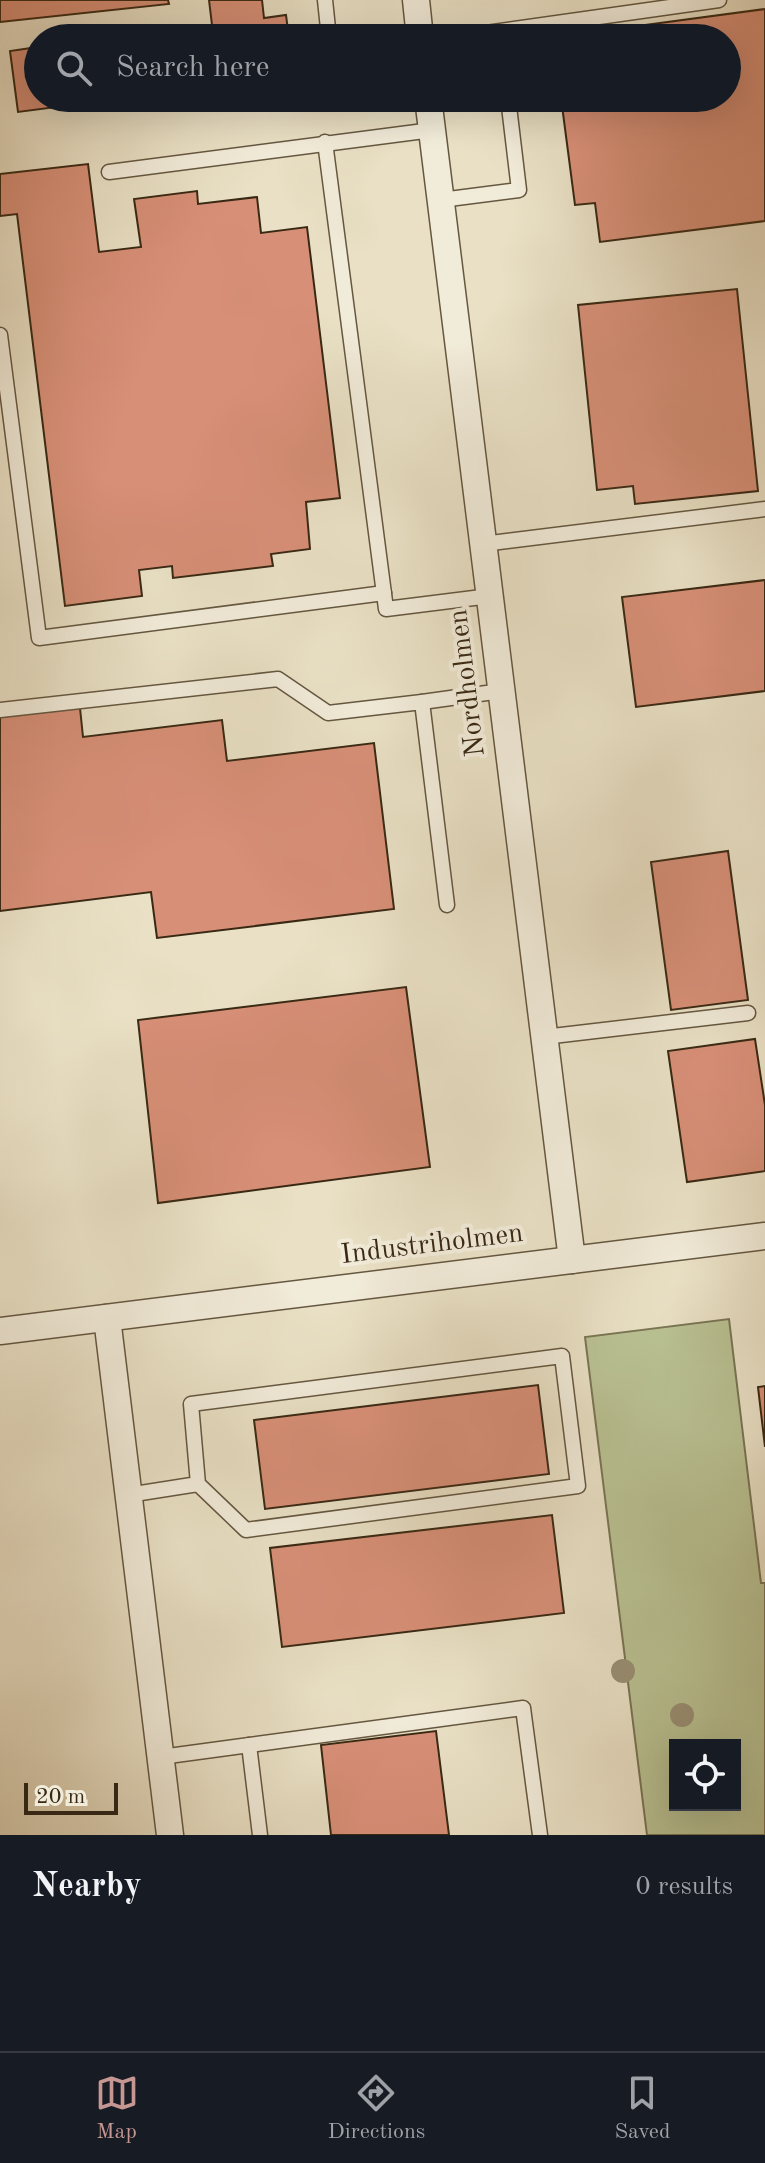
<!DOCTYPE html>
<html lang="en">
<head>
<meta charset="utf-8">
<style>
	:root { --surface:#171b24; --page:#242831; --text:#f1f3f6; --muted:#9ea1a6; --line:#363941; --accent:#c59692 }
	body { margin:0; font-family:"Old Standard TT",serif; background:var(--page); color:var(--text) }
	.controls { position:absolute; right:24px; bottom:24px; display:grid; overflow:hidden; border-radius:0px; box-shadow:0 8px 32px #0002 }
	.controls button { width:72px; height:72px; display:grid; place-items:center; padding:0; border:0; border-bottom:2px solid var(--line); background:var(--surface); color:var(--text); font:40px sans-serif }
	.scale { position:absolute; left:24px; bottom:20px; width:94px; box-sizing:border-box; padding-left:8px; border:4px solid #392914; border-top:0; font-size:22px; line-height:28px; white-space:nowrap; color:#392914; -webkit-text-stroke:6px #f1ebd9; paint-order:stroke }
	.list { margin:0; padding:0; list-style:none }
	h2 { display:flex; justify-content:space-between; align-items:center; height:104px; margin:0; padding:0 32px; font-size:34px }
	h2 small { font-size:26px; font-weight:400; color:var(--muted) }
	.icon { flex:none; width:44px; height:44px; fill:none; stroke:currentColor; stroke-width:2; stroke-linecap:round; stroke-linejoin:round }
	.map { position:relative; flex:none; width:765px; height:1835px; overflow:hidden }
	.search { position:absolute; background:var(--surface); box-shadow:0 8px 32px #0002; left:24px; right:24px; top:24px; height:88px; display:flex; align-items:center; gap:20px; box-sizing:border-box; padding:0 28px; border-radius:44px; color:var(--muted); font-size:30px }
	.sheet { height:216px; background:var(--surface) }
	nav { display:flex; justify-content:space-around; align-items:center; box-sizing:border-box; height:112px; border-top:2px solid var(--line); background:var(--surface); font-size:22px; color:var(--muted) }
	nav a { display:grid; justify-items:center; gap:4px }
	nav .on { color:var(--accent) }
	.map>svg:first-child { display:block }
</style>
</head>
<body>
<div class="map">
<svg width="765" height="1835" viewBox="0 0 765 1835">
	<rect width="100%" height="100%" fill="#e9e0c5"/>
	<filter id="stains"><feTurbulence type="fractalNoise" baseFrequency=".0025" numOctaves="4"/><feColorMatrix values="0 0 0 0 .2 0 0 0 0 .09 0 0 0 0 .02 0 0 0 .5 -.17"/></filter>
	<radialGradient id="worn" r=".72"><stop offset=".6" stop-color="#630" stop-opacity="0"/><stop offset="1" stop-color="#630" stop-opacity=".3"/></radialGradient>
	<path fill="#b9c193" stroke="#797554" stroke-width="2" fill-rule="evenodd" d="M729,1319L761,1583H765V1835H647L585,1337ZM675,1745H735V1805H675Z"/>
	<g fill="#d78f77" stroke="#392914" stroke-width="2">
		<path d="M0,0H168L169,4L0,22Z"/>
		<path d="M209,0H262L264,18L286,15L289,38H112L212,25Z"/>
		<path d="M765,9V221L600,242L595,203L575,205L561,98H727V38H608L607,30Z"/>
		<path d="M38,47V98H126L18,112L10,51Z"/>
		<path d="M88,164L99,252L141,247L134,199L197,191L198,204L257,197L261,233L307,227L340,498L306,502L310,549L271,554L273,566L173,578L172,566L139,570L142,596L65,606L17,214L0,216V174Z"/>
		<path d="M737,289L758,491L635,504L633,486L597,490L578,305Z"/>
		<path d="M765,580V691L636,707L622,597Z"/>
		<path d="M80,708L83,737L222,720L227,761L374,743L394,909L157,938L151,892L0,911V717Z"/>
		<path d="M728,851L748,1000L671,1010L651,862Z"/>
		<path d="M406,987L430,1167L158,1203L138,1020Z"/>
		<path d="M755,1039L765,1105V1171L687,1182L668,1051Z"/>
		<path d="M538,1385L549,1474L265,1509L254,1420Z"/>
		<path d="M765,1386V1447L758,1387Z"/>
		<path d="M552,1515L564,1613L282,1647L270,1548Z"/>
		<path d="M436,1731L449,1835H331L321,1745Z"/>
	</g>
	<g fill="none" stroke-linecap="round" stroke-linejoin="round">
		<g stroke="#655740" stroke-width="17">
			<g id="lane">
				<path d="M325,0L329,38"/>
				<path d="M451,38L719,0"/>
				<path d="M325,142L386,609L490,596"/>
				<path d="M109,172L432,130"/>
				<path d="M441,200L519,190L508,98"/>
				<path d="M0,335L39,638L384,593"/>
				<path d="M483,544L765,509"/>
				<path d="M422,702L501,691"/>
				<path d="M0,710L278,679L328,713L422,702L447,905"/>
				<path d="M544,1037L748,1013"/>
				<path d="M128,1495L198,1484L191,1404L562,1356L578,1486L246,1530L198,1484"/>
				<path d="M249,1745L260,1835"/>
				<path d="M161,1757L523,1708L540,1835"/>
			</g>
		</g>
		<g stroke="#655740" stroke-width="29">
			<g id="street">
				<path d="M416,0L420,38"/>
				<path d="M428,98L572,1260"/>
				<path d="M107,1318L170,1835"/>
				<path d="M0,1331L765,1236"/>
			</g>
		</g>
		<use href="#lane" stroke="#f1ebd9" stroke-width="14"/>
		<use href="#street" stroke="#f1ebd9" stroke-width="26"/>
	</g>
	<g fill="#9a9075">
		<circle cx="623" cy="1671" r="12"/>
		<circle cx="682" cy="1715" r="12"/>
	</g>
	<g text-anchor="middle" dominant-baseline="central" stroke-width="8" stroke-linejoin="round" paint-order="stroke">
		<g font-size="28" fill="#392914" stroke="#f1ebd9">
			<text transform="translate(468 683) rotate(-97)">Nordholmen</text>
			<text transform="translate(432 1245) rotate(-7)">Industriholmen</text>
		</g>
	</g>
	<rect width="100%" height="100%" filter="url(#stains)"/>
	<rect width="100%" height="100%" fill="url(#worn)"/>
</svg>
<div class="controls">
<button><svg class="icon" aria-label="locate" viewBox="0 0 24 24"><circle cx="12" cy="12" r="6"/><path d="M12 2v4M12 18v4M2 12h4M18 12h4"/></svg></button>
</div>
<div class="scale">20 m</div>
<div class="search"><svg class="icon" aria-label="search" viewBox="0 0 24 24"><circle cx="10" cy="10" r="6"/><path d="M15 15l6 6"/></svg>Search here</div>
</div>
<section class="sheet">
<h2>Nearby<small>0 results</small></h2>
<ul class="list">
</ul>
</section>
<nav>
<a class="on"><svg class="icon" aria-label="map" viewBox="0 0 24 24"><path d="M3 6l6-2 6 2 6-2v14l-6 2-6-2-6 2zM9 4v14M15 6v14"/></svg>Map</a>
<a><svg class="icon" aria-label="directions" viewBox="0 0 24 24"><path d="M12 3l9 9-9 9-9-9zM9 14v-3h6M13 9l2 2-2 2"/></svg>Directions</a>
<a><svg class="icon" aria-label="saved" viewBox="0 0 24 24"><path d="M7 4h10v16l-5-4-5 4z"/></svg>Saved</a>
</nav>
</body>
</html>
